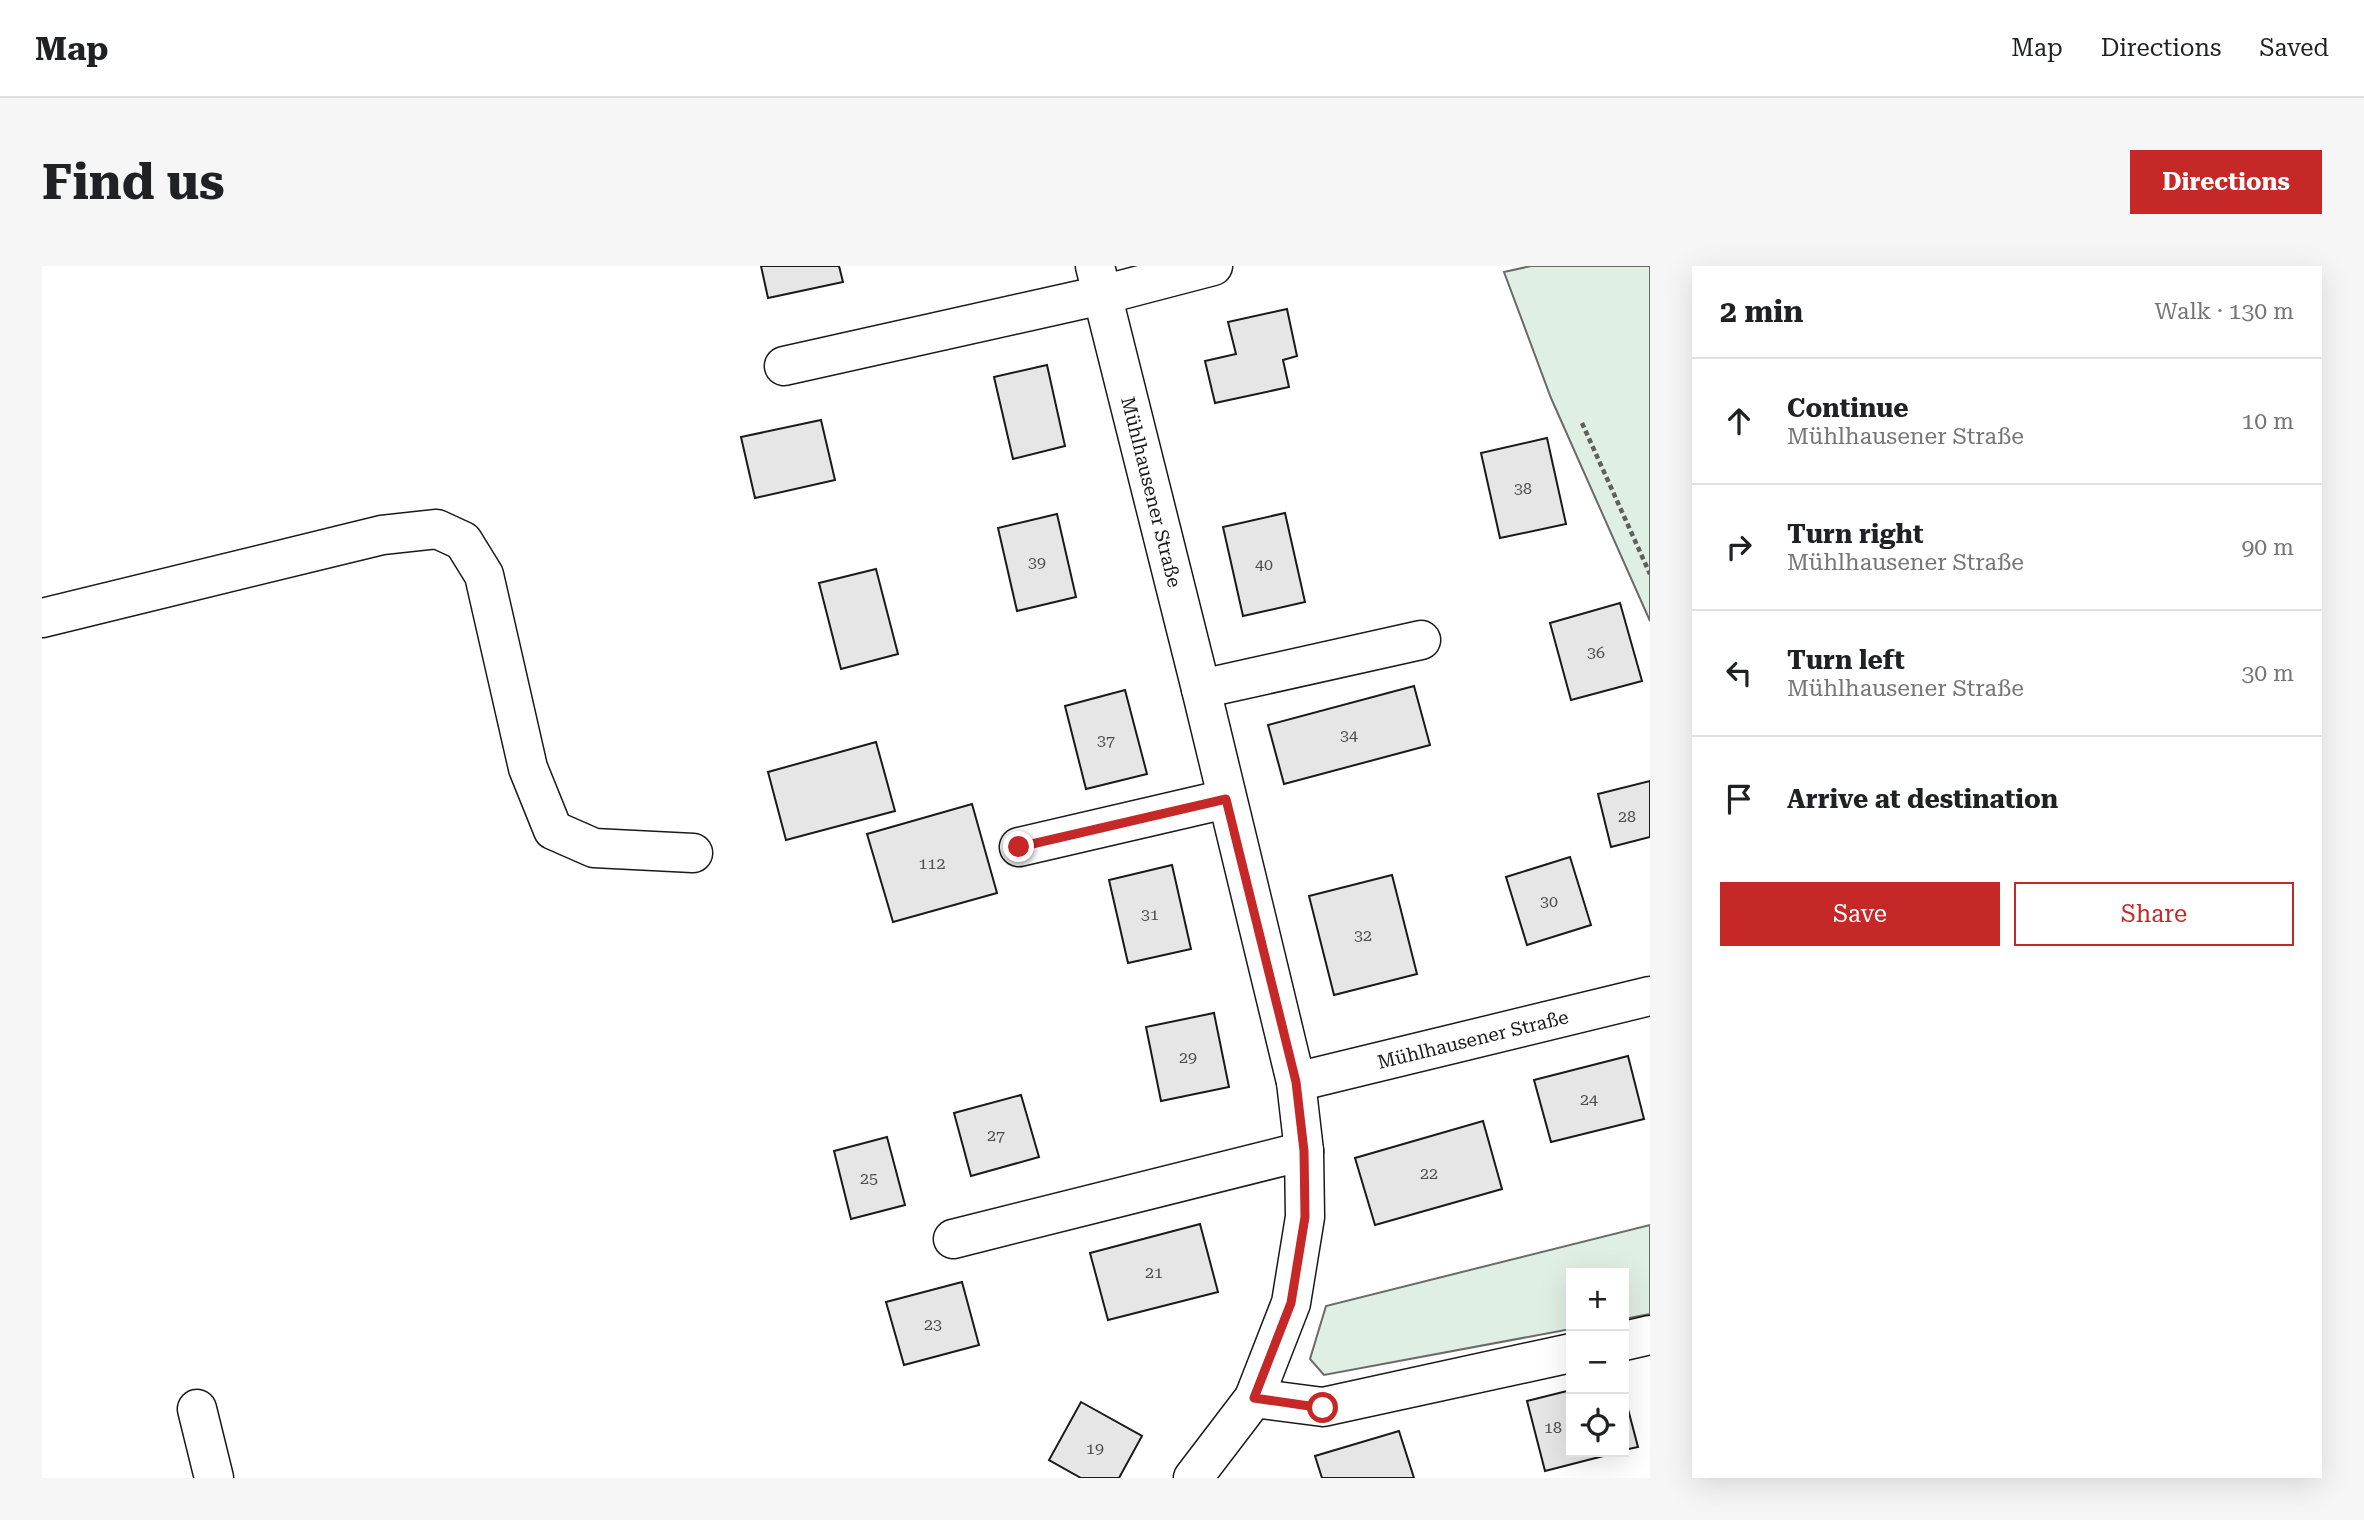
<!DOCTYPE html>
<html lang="en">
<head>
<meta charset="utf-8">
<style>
	:root { --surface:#fff; --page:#f6f6f6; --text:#202124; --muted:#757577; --line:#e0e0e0; --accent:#c62828 }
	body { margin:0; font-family:"Roboto Serif",serif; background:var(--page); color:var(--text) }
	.controls { position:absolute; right:21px; bottom:21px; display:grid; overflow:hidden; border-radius:0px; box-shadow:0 7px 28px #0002 }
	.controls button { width:63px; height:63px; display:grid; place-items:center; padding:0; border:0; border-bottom:2px solid var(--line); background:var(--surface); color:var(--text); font:35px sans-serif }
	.stop { position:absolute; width:21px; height:21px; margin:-16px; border:5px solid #c62828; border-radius:50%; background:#fff }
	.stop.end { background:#c62828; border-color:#fff; box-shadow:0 2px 7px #0008 }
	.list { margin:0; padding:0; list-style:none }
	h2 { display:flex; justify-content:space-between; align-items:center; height:91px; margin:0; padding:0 28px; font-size:30px }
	h2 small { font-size:23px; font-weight:400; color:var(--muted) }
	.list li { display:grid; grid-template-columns:46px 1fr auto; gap:21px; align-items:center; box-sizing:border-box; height:126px; padding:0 28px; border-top:2px solid var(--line) }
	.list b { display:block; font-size:26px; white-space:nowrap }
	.list p { margin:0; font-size:23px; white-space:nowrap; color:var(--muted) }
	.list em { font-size:23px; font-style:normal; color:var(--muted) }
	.actions { display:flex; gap:14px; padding:21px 28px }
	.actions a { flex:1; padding:16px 0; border:2px solid var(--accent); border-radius:0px; text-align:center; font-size:24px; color:var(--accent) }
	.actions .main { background:var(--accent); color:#fff }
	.icon { flex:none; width:38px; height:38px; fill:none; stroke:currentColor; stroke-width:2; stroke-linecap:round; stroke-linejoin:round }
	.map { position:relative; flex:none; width:1608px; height:1212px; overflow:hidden; border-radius:0px }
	header { display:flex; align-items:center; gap:42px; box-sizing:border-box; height:98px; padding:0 35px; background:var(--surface); border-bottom:2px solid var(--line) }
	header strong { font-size:33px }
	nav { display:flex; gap:38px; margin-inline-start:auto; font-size:24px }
	.intro { display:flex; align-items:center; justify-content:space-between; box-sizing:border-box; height:168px; padding:0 42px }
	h1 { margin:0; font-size:49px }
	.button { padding:18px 32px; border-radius:0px; background:var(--accent); color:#fff; font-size:24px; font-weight:700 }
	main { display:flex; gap:42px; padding:0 42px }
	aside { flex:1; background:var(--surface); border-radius:0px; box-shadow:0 7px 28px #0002 }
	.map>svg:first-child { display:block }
</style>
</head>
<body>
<header>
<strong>Map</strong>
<nav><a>Map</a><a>Directions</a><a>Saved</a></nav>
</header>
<div class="intro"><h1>Find us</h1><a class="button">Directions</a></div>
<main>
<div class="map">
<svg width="1608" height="1212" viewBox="0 0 1608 1212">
	<rect width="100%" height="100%" fill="#fff"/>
	<g fill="#e0efe3" stroke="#6a6a6a" stroke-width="2">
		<path d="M1489,0H1608V355L1509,132L1462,6Z"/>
		<path d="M1608,959V1048L1582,1053V1007H1529V1063L1282,1109L1268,1093L1284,1040Z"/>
	</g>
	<g fill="#e6e6e6" stroke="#1a1a1a" stroke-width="2">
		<path d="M719,0H797L801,16L726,32Z"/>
		<path d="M1245,43L1255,90L1241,94L1247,121L1173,137L1163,95L1194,88L1186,56Z"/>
		<path d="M1005,99L1023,180L971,193L952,111Z"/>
		<path d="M779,154L793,214L713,232L699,171Z"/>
		<path d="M1505,172L1524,258L1458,272L1439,187Z"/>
		<path d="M1243,247L1263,336L1201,350L1181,261Z"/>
		<path d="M1015,248L1034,331L975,345L956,262Z"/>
		<path d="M834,303L856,388L799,403L777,317Z"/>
		<path d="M1578,337L1600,415L1529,434L1508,357Z"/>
		<path d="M1372,420L1388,479L1242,518L1226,459Z"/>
		<path d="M1083,424L1105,508L1044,523L1023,440Z"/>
		<path d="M834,476L853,545L744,574L726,506Z"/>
		<path d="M1608,515V571L1569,581L1556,528Z"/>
		<path d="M930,538L955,627L851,656L825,568Z"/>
		<path d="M1528,591L1549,659L1485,679L1464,611Z"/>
		<path d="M1130,599L1149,683L1086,697L1067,614Z"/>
		<path d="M1350,609L1375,708L1292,729L1267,630Z"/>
		<path d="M1172,747L1187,821L1119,835L1104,761Z"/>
		<path d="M1586,790L1602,853L1509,876L1492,814Z"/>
		<path d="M979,829L997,891L929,910L912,847Z"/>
		<path d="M1441,855L1460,923L1333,959L1313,892Z"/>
		<path d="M845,871L863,939L809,953L792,885Z"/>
		<path d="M1158,958L1176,1026L1066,1054L1048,987Z"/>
		<path d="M920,1016L937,1079L862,1099L844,1036Z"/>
		<path d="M1529,1124V1186H1577L1503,1205L1485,1135Z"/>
		<path d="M1582,1128L1596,1181L1582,1184Z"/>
		<path d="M1039,1136L1100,1170L1077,1212H1039L1007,1194Z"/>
		<path d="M1357,1165L1372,1212H1280L1273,1190Z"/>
	</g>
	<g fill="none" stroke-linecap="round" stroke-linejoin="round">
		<g stroke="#1a1a1a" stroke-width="41">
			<g id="minor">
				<path id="s1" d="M1053,0L1159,423L1254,816L1262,885L1263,951L1249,1037L1212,1132L1151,1212"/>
				<path d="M742,100L1060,29L1171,0"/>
				<path d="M0,352L340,269L395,263L421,275L442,309L486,502L511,564L552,582L651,587"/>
				<path d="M1159,423L1379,374"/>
				<path d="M977,581L1184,533"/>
				<path id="s2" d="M1254,816L1608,730"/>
				<path d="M911,973L1262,885"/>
				<path d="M1582,1075L1608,1069"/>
				<path d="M1212,1132L1281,1141L1529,1087"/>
				<path d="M155,1143L172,1212"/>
			</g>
		</g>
		<path stroke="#5f5f5f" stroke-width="4.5" stroke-dasharray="5 3.5" stroke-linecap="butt" d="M1540,157L1608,308"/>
		<use href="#minor" stroke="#fff" stroke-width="38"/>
	</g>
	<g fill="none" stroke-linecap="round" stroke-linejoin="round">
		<path stroke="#c62828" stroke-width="9" d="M977,581L1184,533L1254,816L1262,885L1263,951L1249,1037L1212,1132L1281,1142"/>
	</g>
	<g text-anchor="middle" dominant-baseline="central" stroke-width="5" stroke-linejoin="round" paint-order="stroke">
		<g font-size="16" fill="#4d4d4d">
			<text x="1481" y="222">38</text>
			<text x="995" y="296">39</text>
			<text x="1222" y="298">40</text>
			<text x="1554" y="386">36</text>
			<text x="1307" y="469">34</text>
			<text x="1064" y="474">37</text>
			<text x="1585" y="550">28</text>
			<text x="890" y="597">112</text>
			<text x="1507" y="635">30</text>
			<text x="1108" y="648">31</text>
			<text x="1321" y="669">32</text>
			<text x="1146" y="791">29</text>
			<text x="1547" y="833">24</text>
			<text x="954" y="869">27</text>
			<text x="1387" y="907">22</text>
			<text x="827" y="912">25</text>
			<text x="1112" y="1006">21</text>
			<text x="891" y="1058">23</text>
			<text x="1511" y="1161">18</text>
			<text x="1053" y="1182">19</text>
		</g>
		<g font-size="19" fill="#1a1a1a" stroke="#fff">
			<text stroke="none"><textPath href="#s1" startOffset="233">Mühlhausener Straße</textPath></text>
			<text stroke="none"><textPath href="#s2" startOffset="182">Mühlhausener Straße</textPath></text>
		</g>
	</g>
</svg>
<div class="controls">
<button>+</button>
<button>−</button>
<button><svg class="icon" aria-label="locate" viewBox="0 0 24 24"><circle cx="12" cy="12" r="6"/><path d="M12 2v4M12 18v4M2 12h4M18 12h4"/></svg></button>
</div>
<div class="stop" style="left:1281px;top:1142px"></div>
<div class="stop end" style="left:977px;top:581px"></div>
</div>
<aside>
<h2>2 min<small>Walk · 130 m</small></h2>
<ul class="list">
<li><svg class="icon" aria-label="ahead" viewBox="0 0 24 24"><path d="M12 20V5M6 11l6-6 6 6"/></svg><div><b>Continue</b><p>Mühlhausener Straße</p></div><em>10 m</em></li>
<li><svg class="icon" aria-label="right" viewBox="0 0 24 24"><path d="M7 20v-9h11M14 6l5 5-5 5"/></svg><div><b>Turn right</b><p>Mühlhausener Straße</p></div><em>90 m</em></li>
<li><svg class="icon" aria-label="left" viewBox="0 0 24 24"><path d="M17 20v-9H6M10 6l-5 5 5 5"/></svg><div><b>Turn left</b><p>Mühlhausener Straße</p></div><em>30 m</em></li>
<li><svg class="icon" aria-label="arrive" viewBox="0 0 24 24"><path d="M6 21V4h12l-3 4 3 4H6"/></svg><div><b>Arrive at destination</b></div></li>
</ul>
<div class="actions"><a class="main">Save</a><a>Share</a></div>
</aside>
</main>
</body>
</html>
